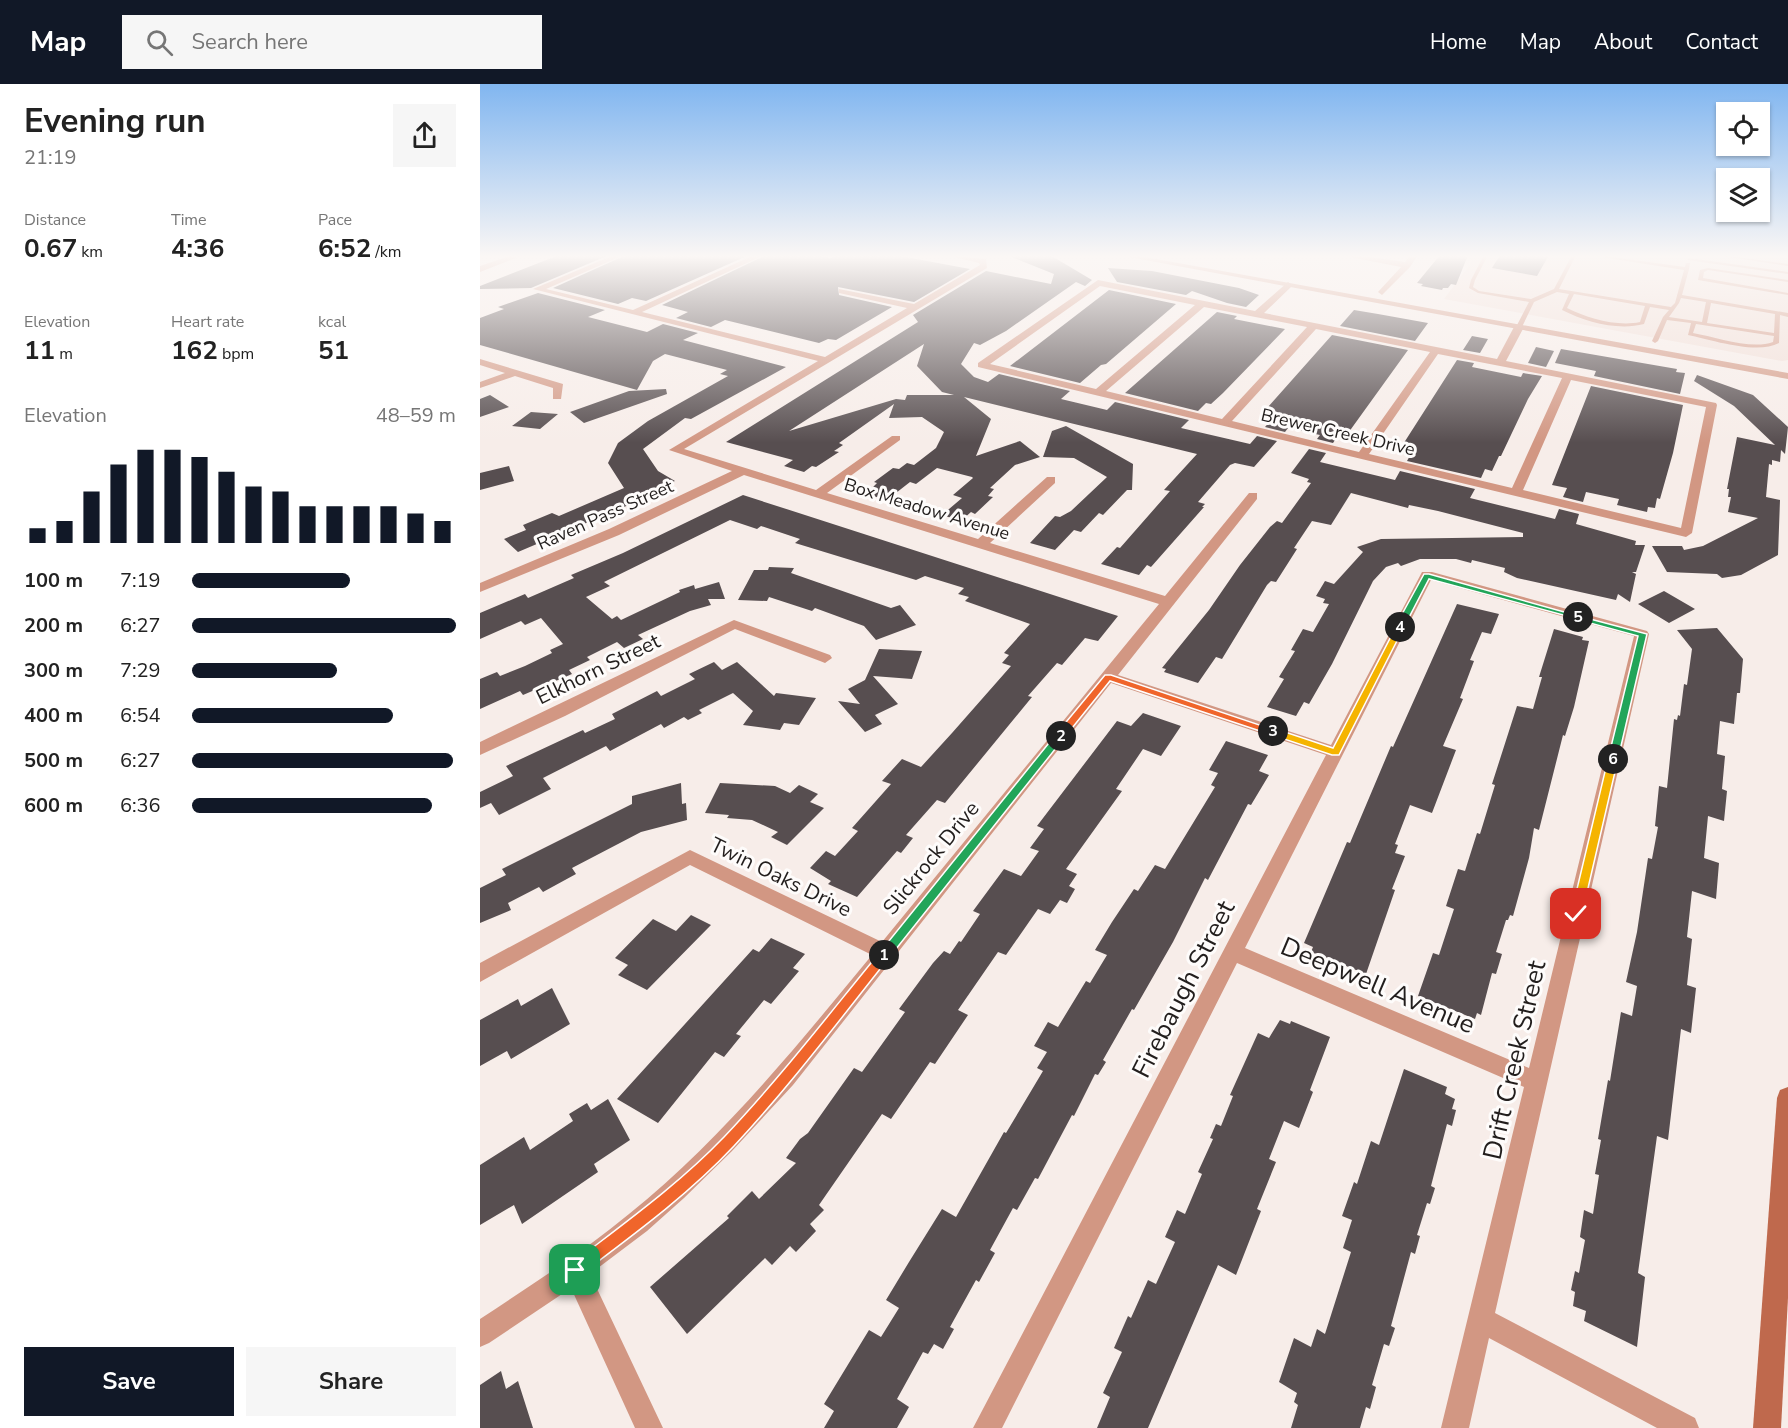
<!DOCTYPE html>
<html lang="en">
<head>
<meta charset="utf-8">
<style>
	:root { --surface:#fff; --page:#f6f6f6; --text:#222; --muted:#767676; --accent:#111827 }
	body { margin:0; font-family:"Nunito Sans",sans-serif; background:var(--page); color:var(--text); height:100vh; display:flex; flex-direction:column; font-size:22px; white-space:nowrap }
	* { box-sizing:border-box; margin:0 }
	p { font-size:20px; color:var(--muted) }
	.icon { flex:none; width:33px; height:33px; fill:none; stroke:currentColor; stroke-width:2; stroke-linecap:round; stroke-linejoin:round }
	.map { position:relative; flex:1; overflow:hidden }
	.side { display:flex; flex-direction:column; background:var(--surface); width:480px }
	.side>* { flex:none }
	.tools { position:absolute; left:1236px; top:18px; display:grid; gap:12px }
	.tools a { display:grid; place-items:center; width:54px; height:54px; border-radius:0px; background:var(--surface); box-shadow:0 2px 4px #0004; font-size:30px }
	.pin { position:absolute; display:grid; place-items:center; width:51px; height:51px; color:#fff; margin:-26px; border-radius:12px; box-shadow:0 3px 9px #0006 }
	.km { position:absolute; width:30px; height:30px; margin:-15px; border-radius:50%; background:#222; color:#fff; font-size:16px; line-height:30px; text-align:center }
	.round { display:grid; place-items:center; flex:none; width:63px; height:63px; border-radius:0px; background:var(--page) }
	.summary { display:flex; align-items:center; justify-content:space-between; height:102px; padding:0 24px }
	h1 { font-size:33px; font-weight:700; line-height:45px }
	.metrics { display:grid; grid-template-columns:repeat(3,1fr); gap:9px; height:102px; padding:6px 24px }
	.metrics div { display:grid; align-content:center }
	.metrics b { font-size:26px; font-weight:700 }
	.metrics small { font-size:16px; font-weight:400 }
	.metrics p { font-size:16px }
	.chart { height:168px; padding:12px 24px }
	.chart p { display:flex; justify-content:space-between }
	.chart svg { width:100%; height:108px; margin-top:6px; stroke:var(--accent); stroke-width:6 }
	.button { display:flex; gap:12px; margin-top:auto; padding:12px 24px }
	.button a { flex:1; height:69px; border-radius:0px; background:var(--accent); color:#fff; font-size:24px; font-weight:700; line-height:69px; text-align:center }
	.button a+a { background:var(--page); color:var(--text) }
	ul { padding:0 24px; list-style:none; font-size:20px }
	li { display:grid; grid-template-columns:96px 72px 1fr; align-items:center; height:45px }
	li i { height:15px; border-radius:8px; background:var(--accent) }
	header { display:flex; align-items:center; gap:36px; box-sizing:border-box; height:84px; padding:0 30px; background:var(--accent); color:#fff }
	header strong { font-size:28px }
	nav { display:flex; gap:33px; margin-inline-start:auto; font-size:21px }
	.search { width:420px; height:54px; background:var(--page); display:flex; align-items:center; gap:15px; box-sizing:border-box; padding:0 21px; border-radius:0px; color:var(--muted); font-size:22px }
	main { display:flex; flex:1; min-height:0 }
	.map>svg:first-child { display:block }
	.built { fill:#f1ded7 }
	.building { fill:#574e50; fill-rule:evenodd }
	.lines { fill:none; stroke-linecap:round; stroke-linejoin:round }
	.service { fill:#d29783; fill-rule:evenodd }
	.minor { fill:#d29783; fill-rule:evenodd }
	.tertiary { fill:#d29783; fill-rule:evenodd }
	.secondary { fill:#bf694d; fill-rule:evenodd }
	.split-1 { fill:#f0652b; stroke:#fff; stroke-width:1.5 }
	.split-2 { fill:#22a559; stroke:#fff; stroke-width:1.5 }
	.split-3 { fill:#f0652b; stroke:#fff; stroke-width:1.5 }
	.split-4 { fill:#f5b400; stroke:#fff; stroke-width:1.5 }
	.split-5 { fill:#22a559; stroke:#fff; stroke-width:1.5 }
	.split-6 { fill:#22a559; stroke:#fff; stroke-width:1.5 }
	.split-7 { fill:#f5b400; stroke:#fff; stroke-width:1.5 }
	.labels { text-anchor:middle; stroke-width:6; stroke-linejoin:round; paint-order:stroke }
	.far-street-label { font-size:18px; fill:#221e1d; stroke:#fefcfb }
	.street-label { font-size:21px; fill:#221e1d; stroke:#fefcfb }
	.near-street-label { font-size:26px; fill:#221e1d; stroke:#fefcfb }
</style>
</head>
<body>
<header>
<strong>Map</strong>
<div class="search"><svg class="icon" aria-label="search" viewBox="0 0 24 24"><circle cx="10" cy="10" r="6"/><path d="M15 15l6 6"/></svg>Search here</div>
<nav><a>Home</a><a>Map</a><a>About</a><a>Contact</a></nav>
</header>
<main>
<section class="side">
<div class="summary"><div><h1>Evening run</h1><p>21:19</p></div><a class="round"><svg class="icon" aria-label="share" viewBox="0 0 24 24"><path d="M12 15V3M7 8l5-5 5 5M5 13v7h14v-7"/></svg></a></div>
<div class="metrics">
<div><p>Distance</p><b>0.67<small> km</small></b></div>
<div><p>Time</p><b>4:36</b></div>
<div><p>Pace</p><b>6:52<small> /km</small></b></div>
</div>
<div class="metrics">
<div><p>Elevation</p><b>11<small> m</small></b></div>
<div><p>Heart rate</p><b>162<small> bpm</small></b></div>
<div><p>kcal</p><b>51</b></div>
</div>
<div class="chart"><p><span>Elevation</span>48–59 m</p>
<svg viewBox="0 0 160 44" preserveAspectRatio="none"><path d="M5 44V38M15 44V35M25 44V23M35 44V12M45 44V6M55 44V6M65 44V9M75 44V15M85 44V21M95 44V23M105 44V29M115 44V29M125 44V29M135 44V29M145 44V32M155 44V35"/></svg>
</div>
<ul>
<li><b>100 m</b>7:19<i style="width:60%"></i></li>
<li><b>200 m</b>6:27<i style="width:100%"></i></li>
<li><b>300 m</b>7:29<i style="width:55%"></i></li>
<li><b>400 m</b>6:54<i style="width:76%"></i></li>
<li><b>500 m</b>6:27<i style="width:99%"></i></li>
<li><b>600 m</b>6:36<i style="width:91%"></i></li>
</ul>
<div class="button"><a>Save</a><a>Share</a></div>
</section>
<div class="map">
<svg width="1308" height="1344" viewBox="0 0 1308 1344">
	<rect width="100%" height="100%" fill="#f7ede9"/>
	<!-- built -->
	<path class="built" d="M992 171H1308V276L1302 277 964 215 991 179Z"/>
	<!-- building -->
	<path class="building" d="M79 171H129L51 204 0 205V202Z
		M146 171H269L166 217 152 214 138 220 73 204Z
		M286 171H332L351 174 358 171H415L490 185 434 218 358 203 359 211 412 223 356 256 348 255 339 259 245 236 231 243 196 234 208 228 182 221Z
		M527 171H570L612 196 605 202 596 198 526 247 500 261 494 259 481 280 494 293 508 298 519 290 590 307 581 315 627 326 635 318 709 336 701 344 770 360 777 352 797 357 774 383 755 379 750 381 718 418 725 420 722 423H724L671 483 667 481 659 491 621 480 637 463 640 464 690 407 684 406 717 370 484 313 511 335 496 372 540 357 560 373 535 381 510 404 514 405 508 412 513 413 495 430 491 428 481 437 462 431 482 414 473 411 493 394 492 393 457 384 436 400 430 398 407 416 386 410 397 399 394 398 413 384 419 385 427 379 434 381 456 364 464 348 442 333 409 334 414 320 359 359 363 361 354 367 359 368 336 383 332 382 324 388 304 382 313 376 246 358 438 238 433 231 506 187 571 200 574 190ZM444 260 437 282 462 308 474 311H427L425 316 416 315 309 347Z
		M960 171H988L976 201 971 200 968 204H963L962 206 941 202 943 200 937 199Z
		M1020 171H1069L1057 192 1012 184Z
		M628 184 672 187 759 204 779 211 766 223 747 219 712 207 706 211 637 198Z
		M629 206 696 220 626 280 621 281 600 299 530 282Z
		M58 209 125 226 108 233 167 248 183 240 218 249 203 256 306 283 211 335 205 334 163 365 178 387 195 397 187 400 191 403 38 468 24 455 46 446 43 441 72 429 79 432 144 404 128 379 138 359 168 337 248 292 240 290 247 286 185 270 173 277 157 306 0 261V234L24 225 18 223Z
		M874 226 898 230 948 239 935 257 860 242Z
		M737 228 757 232 754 235 805 245 743 309 731 320 726 319 718 327 645 309Z
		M852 251 928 266 866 352 859 350 853 359 837 355 840 351 808 344 805 348 785 343 792 335 780 332Z
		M992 252 1008 255 1000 269 983 266Z
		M1056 263 1074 267 1066 283 1048 279Z
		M1081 265 1197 285 1196 288 1205 289 1200 310 1114 292 1116 287 1075 279Z
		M977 276 994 279 992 283 1041 293 1043 289 1062 292 1048 315 1021 372H1019L1012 387 1005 385 1001 394 927 377 932 368 920 365Z
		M1217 291 1273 311 1308 343 1305 370 1301 366 1300 378 1292 376V381L1289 380 1286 413 1300 416 1298 471 1261 491 1242 494 1237 490 1187 488 1172 462H1202L1204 466 1223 462 1278 434 1248 428 1251 413H1248L1249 405H1247L1257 353 1295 361 1254 322 1214 297Z
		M1111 302 1203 321 1193 369 1180 415 1177 414 1175 424 1168 423 1167 428 1137 421 1139 415 1106 408 1103 418 1083 413 1087 404 1072 401Z
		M186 305 187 310 104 339 90 328 149 307Z
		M10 311 29 323 0 333V315Z
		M51 328 78 330 60 345 32 342Z
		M586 342 653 380 652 406H647L623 431 619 429 601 448 594 446 575 466 550 459 575 432 580 433 591 427 627 393 594 374 563 373 572 347Z
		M829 365 846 369 840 378 915 396 920 387 995 405 990 414 1075 435 1079 425 1099 430 1096 440 1156 457 1155 461H1165L1156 488H1152L1156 490 1150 518 1138 510 1136 516 1037 494 1024 488 1025 484 992 476 991 479 976 475H940L921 482 918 479 906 483 893 497 852 580 829 620 824 618 816 632 787 623 804 595 799 593 815 567 811 566 823 545 833 548 849 520 843 519 845 515 836 512 845 497 854 500 883 468 877 463 901 455 1043 453V449L958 427 929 421 928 424 871 409 851 441 832 437 814 464 817 465 796 498 791 497 787 501 742 575 736 573 718 599 684 588 686 585 682 584 729 526 760 481 790 443 797 437 802 439 831 399 827 398 829 395 811 389Z
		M29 382 34 397 0 406V389Z
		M263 411 638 532 618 557 605 554 582 581 577 579 548 612 552 613 465 719 457 716 426 751 433 754 421 769 417 767 377 813 348 800 351 797 330 784 346 767 355 772 378 747 372 744 411 700 402 697 422 675 441 683 472 649 531 582 522 579 529 571 524 569 550 540 485 517 489 513 478 510 484 504 445 492 436 496 315 459 320 455 281 442 277 445 250 436 124 498 130 502 106 513 132 535 137 532 141 536 200 508 199 506 214 501 215 505 239 498 245 515H228L231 521 210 527 158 551 163 555 144 564 137 558 107 573 110 576 89 586 92 590 43 611 40 607 0 625V595L17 588 20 592 45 582 72 569 70 566 83 560 61 534 45 541 41 537 0 555V529L45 510 48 514 94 494 91 491 143 469Z
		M289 483 314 484 311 489 411 524 420 521 436 541 396 556 384 542 335 524 332 527 289 513 287 517 258 516 274 486H288Z
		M1184 507 1215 525 1189 539 1158 520Z
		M977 520 1019 530 1011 550 1002 548 990 576 994 577 980 614 983 615 963 662 976 666 952 729 930 721 915 760 918 761 915 769 925 772 912 805 915 806 886 890 831 868 833 863 824 859 867 758 870 759 911 662 913 663Z
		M1237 544 1263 575 1260 609H1257L1254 640 1240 637 1237 670 1245 672 1242 705 1247 707 1244 737 1228 732 1224 774 1239 779 1236 815 1212 807 1207 853 1212 855 1207 901 1216 904 1211 949 1201 945 1188 1056 1177 1052 1158 1189 1165 1193 1157 1263 1104 1237 1106 1227 1093 1222 1095 1208 1091 1206 1095 1187 1099 1189 1105 1156 1100 1153 1104 1126 1113 1130 1119 1091 1115 1090 1121 1056 1118 1055 1128 996 1130 997 1141 928 1152 932 1157 902 1146 898 1157 848 1168 774 1172 775 1178 743 1175 742 1179 702 1187 704 1194 635 1197 636 1198 631 1200 632 1204 600 1207 601 1212 565 1197 546Z
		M1074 545 1103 553 1102 556 1109 557 1094 623 1085 652 1083 651 1059 746 1054 744 1049 774 1033 832 1030 831 1028 836H1026L1016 868 1022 870 1016 890 1012 889 1001 931 997 929 995 935 938 912 953 869 959 871 974 825 966 822 978 785 985 787 997 749 1000 750 1015 701 1012 700 1037 622 1053 625 1062 593H1059Z
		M399 565 442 567 432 595 393 592 418 620 395 631 402 640 385 648 358 617 380 620 368 605 385 596Z
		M234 578 242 586 257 578 294 612 296 609 336 614 319 641 304 639 300 646 263 641 273 627 253 609 219 626 222 629 208 636 204 633 184 644 181 640 130 667 126 662 63 694 71 705 19 731 11 719 0 724V708L33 692 26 682 103 646 105 649 135 635 132 630 177 607 181 612 215 595 209 590Z
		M663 629 701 642 681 672 663 665 636 705 642 707 586 785 597 790 589 802 595 805 587 819 580 816 570 830 558 825 526 871 518 868 478 926 488 931 455 980 450 978 411 1035 402 1030 339 1121 344 1126 330 1140 336 1147 316 1168 310 1162 292 1181 285 1174 207 1250 170 1203 249 1134 247 1132 272 1107 279 1115 316 1079 306 1074 320 1055 328 1049 374 984 382 988 425 928 419 925 453 879 464 867 470 870 479 857 481 858 500 830 493 827 524 785 541 792 559 767 550 764 564 745 557 742 637 637 651 642Z
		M746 657 788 671 779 687 789 691 771 721 768 720 728 796 725 794 693 858 654 926 652 925 623 976 626 978 618 991 615 990 594 1032 592 1031 558 1095 555 1094 537 1126 533 1124 510 1166 515 1169 499 1198 496 1196 470 1243 474 1245 463 1265 454 1260 448 1270 443 1268 417 1315 429 1323 417 1344H344L354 1327 344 1320 389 1246 401 1253 419 1224 406 1216 429 1178 462 1125 476 1133 524 1048 526 1049 563 987 557 984 567 968 554 962 568 938 578 943 606 897 610 899 627 871 615 866 632 838 654 805 658 807 675 781 685 785 735 703 731 701 738 689 729 686Z
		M201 699 202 720 206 719 207 736 161 748 92 784 96 790 63 808 59 803 28 819 31 826 0 839V804L26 791 22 785 152 720V712Z
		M240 699 295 702 310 709 319 701 338 710 330 718 344 724 307 761 291 753 298 748 272 736 247 734 249 731 225 729Z
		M211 831 231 841 167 906 138 891 148 881 135 874 173 835 196 847Z
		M291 854 325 870 313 884 319 887 291 920 284 916 256 950 261 952 244 973 235 968 178 1039 137 1015 273 865 279 868Z
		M72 904 90 940 31 975 27 967 0 982V936L38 915 41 922Z
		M800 936 810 940 811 937 850 953 830 1006 833 1008 819 1044 804 1037 789 1075 796 1078 777 1125 781 1127 756 1191 738 1181 668 1344H617L630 1313 623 1309 642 1268 634 1264 648 1232 651 1234 668 1196 676 1200 695 1158 685 1153 697 1126 705 1130 722 1090 718 1088 733 1055 730 1054 736 1040 741 1042 753 1012 750 1011 778 949 789 954Z
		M924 985 967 1003 965 1010 975 1015 972 1025 976 1026 972 1042 967 1040 951 1102 955 1104 950 1120 947 1119 937 1151 940 1152 935 1170 931 1168 911 1242 915 1244 909 1262 904 1260 892 1301 896 1303 890 1325 886 1323 880 1344H811L818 1321 814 1318 817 1309 799 1298 814 1254 831 1263 837 1245 845 1250 871 1168 863 1164 872 1136 862 1132 874 1098 877 1100 891 1057 899 1061Z
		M128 1015 150 1056 114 1080 118 1088 42 1140 34 1121 0 1141V1081L44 1053 50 1066 93 1037 89 1030 107 1019 111 1026Z
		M21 1287 26 1305 38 1297 53 1344H0V1301Z"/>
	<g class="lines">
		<!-- service -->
		<path class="service" d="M1004 171H1008L995 196 993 203 999 207 1051 215 1074 205 1092 171H1096L1079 205 1191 223 1195 219 1204 186 1108 171H1117L1205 183 1206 179H1210L1209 185 1202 211 1308 229V233L1300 231 1299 259C1277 271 1232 256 1208 251L1211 239 1187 236 1178 257 1175 259 1172 257 1183 233 1189 226 1170 223 1164 240C1138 247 1106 238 1082 226L1089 210 1077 208 1054 218 1042 243 1039 245 1036 243 1049 218 998 209 989 204 991 196ZM1094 210 1165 222 1160 238C1137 243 1107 234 1087 224ZM1201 214 1226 218 1222 238 1189 233 1199 219ZM1231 219 1295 230 1294 249 1227 239ZM1216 240 1294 252 1293 258C1271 266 1236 253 1213 249Z
			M1235 171H1244L1308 180V182Z
			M1209 174 1308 188V190L1207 176Z
			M1228 184 1308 196V198L1228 186 1224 188 1223 194 1308 209V211L1218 196 1220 186Z"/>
		<!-- minor -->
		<path class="minor" d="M134 171H144L66 205 153 226 274 171H284L162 228 345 273 427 224 359 209V205L434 220 500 181 499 179 466 171 506 175 507 184 204 365 336 406 412 352H420V356L347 409 498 455 567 393H575V399L510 459 685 512 769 409H777V415L638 591 851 661 942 488H952L1167 547 1169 550 1015 1229 1215 1334 1219 1344H1177L1009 1254 989 1344H961L1044 1003 757 879 522 1344H493L846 671 631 599 313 1001 252 1067 204 1114 167 1147 110 1190 183 1344H155L91 1204 9 1259 0 1263V1235C51 1201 102 1169 149 1130 242 1055 316 963 392 871L210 781 0 898V879L210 766 402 858 679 520 264 391 139 451 0 508V499L129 445 252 387 189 366 338 277 53 205ZM951 496 1154 552 1049 984 765 864Z
			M859 171H877L925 178 930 171H938L930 183 902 211 898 208 921 183Z
			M618 196 775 227 808 198 812 201 811 203 784 229 1017 275 1034 243 1039 240 1044 243 1026 277 1236 319 1237 321 1212 449 1206 453 498 283V279ZM620 202 715 221 616 305 510 280ZM724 223 827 243 742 335 626 307ZM836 245 950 268 879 368 752 337ZM958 270 1082 294 1032 404 889 370ZM1091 296 1226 323 1201 444 1043 406Z
			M0 275 83 300 81 315H73V304L35 292 0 304V298L25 289 0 281Z
			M254 536 350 571 352 574 345 579 340 577 255 545 85 632 0 671V658Z"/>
		<!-- tertiary -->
		<path class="tertiary" d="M32 171H43L0 188V182Z
			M638 171H654L1308 289V295Z"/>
		<!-- secondary -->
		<path class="secondary" d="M1308 1003V1214L1301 1344H1273L1297 1014 1300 1006Z"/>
	</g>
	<!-- sky -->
	<linearGradient id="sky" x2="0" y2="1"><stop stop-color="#81b6f0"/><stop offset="0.48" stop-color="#fbf7f5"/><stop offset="1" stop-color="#fbf7f5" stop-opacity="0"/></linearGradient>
	<rect width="1308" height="359" fill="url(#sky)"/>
	<!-- split-1 -->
	<path class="split-1" d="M404 866 408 868V875C358 938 309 1003 254 1062 208 1111 153 1151 100 1191L95 1193 90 1191 88 1186 90 1181C143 1140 198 1101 244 1053 300 994 349 930 400 868Z"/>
	<!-- split-2 -->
	<path class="split-2" d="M581 648 584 649V654L408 875H400V868L577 649Z"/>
	<!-- split-3 -->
	<path class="split-3" d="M625 591H631L797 647 793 650H789L630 597 584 654H577V649Z"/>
	<!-- split-4 -->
	<path class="split-4" d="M917 541 924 543 859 671H852L789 650 788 647 793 644 853 664Z"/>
	<!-- split-5 -->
	<path class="split-5" d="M944 490H949L1102 533 1098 535 949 495 924 543 917 545 915 543Z"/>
	<!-- split-6 -->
	<path class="split-6" d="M1095 531 1167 550 1138 675 1133 679 1128 675 1158 552 1095 535Z"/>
	<!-- split-7 -->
	<path class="split-7" d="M1133 672 1138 675 1102 830 1096 835 1091 830 1128 675Z"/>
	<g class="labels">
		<!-- far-street labels -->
		<g class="far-street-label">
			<text transform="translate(858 348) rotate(13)" y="6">Brewer Creek Drive</text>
			<text transform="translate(447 425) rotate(17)" y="6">Box Meadow Avenue</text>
			<text transform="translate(125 431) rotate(-24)" y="6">Raven Pass Street</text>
		</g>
		<!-- street labels -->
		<g class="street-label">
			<text transform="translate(118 585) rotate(-26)" y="7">Elkhorn Street</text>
			<text transform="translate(451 774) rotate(-51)" y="7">Slickrock Drive</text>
			<text transform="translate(301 793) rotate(26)" y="7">Twin Oaks Drive</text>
		</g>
		<!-- near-street labels -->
		<g class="near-street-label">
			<text transform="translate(898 901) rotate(23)" y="9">Deepwell Avenue</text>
			<text transform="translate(703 905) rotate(-63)" y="9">Firebaugh Street</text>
			<text transform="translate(1034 976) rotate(-77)" y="9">Drift Creek Street</text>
		</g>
	</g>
</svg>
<div class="tools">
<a><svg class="icon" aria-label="locate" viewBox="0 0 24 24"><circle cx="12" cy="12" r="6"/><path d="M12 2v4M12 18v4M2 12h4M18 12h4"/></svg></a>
<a><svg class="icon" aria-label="layers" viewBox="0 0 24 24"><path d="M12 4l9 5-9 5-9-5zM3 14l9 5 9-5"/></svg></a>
</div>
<div class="pin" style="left:95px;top:1186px;background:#1e9e55"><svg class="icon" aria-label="arrive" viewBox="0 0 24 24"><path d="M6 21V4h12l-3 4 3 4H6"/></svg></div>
<div class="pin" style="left:1096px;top:830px;background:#d93025"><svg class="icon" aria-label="check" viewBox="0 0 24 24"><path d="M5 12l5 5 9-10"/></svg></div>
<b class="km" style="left:404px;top:871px">1</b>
<b class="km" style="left:581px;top:652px">2</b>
<b class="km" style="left:793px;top:647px">3</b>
<b class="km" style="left:920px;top:543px">4</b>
<b class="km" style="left:1098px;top:533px">5</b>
<b class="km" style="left:1133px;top:675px">6</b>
</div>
</main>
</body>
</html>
